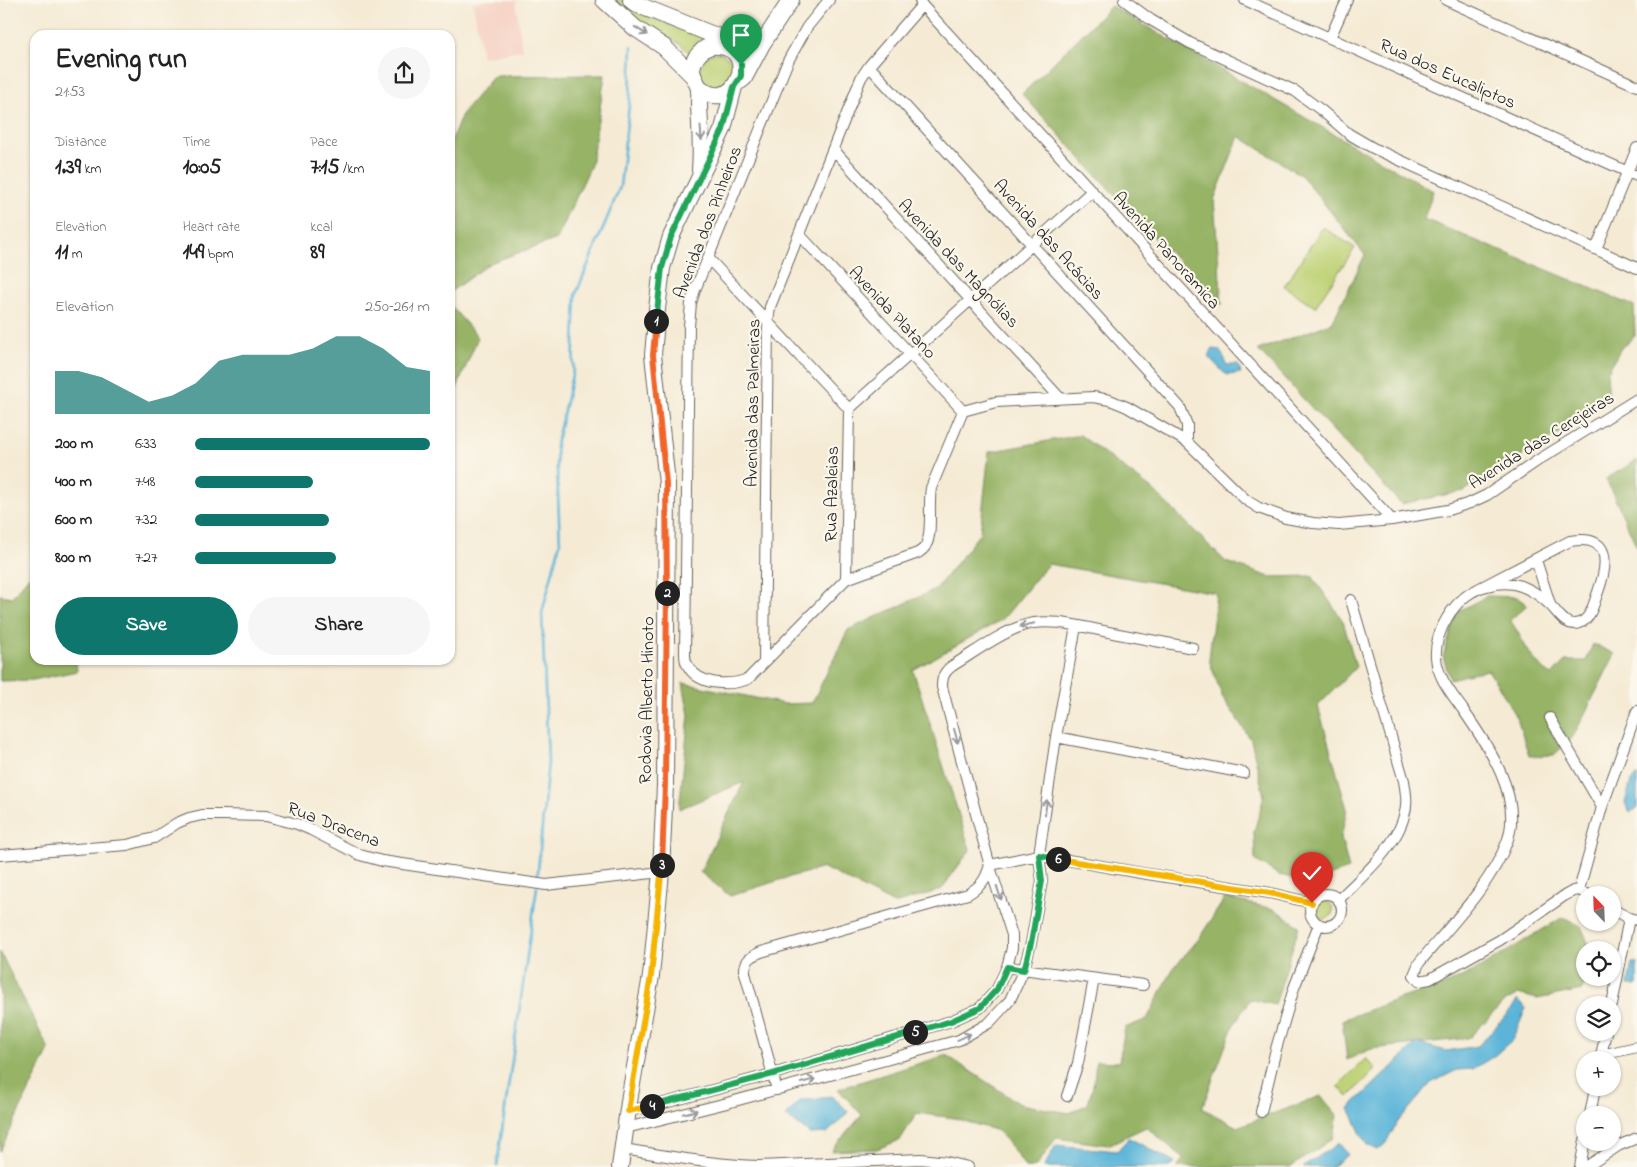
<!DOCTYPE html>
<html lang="en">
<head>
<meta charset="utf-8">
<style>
	:root { --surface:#fff; --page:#f6f6f6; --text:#222; --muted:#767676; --accent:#0f766e }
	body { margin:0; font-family:"Indie Flower",sans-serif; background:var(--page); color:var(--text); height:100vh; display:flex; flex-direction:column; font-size:19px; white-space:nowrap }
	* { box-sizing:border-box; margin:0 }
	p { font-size:16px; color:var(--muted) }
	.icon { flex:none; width:28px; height:28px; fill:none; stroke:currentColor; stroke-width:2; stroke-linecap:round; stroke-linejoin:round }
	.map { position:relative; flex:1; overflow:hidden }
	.details { position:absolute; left:30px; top:30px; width:425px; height:635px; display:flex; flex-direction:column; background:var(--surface); border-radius:15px; box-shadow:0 1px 4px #0004 }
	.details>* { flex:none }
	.needle { width:32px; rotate:337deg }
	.controls { position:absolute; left:1576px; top:886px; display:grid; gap:10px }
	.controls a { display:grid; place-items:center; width:45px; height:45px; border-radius:50%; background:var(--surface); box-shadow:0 1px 4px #0004; font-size:25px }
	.pin { position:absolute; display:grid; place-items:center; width:42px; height:42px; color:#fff; margin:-51px -21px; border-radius:50% 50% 50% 0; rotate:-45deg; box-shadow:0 0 5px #0007 }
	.pin .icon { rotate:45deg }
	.km { position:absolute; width:25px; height:25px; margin:-12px; border-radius:50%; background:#222; color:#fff; font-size:14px; line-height:25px; text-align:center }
	.round { display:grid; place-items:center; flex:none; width:52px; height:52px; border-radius:26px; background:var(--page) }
	.headline { display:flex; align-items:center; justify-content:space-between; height:85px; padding:0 25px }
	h1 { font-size:28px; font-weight:700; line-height:38px }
	.figures { display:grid; grid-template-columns:repeat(3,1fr); gap:8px; height:85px; padding:5px 25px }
	.figures div { display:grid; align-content:center }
	.figures b { font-size:21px; font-weight:700 }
	.figures small { font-size:14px; font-weight:400 }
	.figures p { font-size:14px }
	.chart { height:140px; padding:10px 25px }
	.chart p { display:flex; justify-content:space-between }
	.chart svg { width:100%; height:90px; margin-top:5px; fill:var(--accent); opacity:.7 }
	.primary-button { display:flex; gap:10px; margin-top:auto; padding:10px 25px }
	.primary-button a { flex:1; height:58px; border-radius:30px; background:var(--accent); color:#fff; font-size:20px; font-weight:700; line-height:58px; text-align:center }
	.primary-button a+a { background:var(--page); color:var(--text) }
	ul { padding:0 25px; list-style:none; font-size:16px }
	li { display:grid; grid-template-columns:80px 60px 1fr; align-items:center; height:38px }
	li i { height:12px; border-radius:6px; background:var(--accent) }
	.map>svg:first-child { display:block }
	.built { fill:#f6d2c4 }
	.green { fill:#bdd174; stroke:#6c7648 }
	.forest { fill:#96b366; stroke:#596841 }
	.water { fill:#5cb5d9; stroke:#3c687a }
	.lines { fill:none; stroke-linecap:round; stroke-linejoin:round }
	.stream { stroke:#5cb5d9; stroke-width:2.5 }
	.street-casing { stroke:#68645d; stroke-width:12 }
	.primary-casing { stroke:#68645d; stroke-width:18 }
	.street { stroke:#fff; stroke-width:10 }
	.primary { stroke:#fff; stroke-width:16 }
	.oneway { stroke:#999 }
	.split-1-casing { stroke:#fff; stroke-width:10 }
	.split-2-casing { stroke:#fff; stroke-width:10 }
	.split-3-casing { stroke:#fff; stroke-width:10 }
	.split-4-casing { stroke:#fff; stroke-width:10 }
	.split-5-casing { stroke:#fff; stroke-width:10 }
	.split-6-casing { stroke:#fff; stroke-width:10 }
	.split-7-casing { stroke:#fff; stroke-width:10 }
	.split-1 { stroke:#22a559; stroke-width:6 }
	.split-2 { stroke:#f0652b; stroke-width:6 }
	.split-3 { stroke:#f0652b; stroke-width:6 }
	.split-4 { stroke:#f5b400; stroke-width:6 }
	.split-5 { stroke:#22a559; stroke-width:6 }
	.split-6 { stroke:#22a559; stroke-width:6 }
	.split-7 { stroke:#f5b400; stroke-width:6 }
	.labels { text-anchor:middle; stroke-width:4.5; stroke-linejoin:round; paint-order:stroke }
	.street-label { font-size:18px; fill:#1c1c1c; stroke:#fbf7ec }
</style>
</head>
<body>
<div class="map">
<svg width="1637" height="1167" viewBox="0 0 1637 1167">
	<rect width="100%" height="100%" fill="#fbf7ec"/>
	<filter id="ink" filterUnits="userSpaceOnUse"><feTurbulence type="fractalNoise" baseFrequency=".02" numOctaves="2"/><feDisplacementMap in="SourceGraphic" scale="10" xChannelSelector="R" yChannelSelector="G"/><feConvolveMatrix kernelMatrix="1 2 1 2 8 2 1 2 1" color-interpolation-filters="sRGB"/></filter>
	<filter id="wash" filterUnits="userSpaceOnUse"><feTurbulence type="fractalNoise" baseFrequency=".0096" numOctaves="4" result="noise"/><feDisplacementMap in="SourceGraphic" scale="20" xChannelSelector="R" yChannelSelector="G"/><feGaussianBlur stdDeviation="1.12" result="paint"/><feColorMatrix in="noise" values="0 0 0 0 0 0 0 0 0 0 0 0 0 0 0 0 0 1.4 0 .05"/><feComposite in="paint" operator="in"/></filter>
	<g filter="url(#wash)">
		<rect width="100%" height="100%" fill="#f5ebd5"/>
		<!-- built -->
		<path class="built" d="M488 0H516L522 50 482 57 473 3Z"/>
		<!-- green -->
		<path class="green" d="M614 0H623L638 13 713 39 693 57 680 44 634 19Z
			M714 53H721L731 60 735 77 717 90 699 77C700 65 702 57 714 53Z
			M1323 227 1355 248 1315 307 1284 286Z
			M1315 910a9 9 0 1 1 18 0a9 9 0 1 1-18 0Z
			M1366 1058 1376 1069 1348 1097 1338 1086Z"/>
		<!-- forest -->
		<path class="forest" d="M1111 6 1433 191 1424 219 1634 306 1635 336 1621 348 1607 373 1609 400 1581 420 1464 491 1401 504 1258 350 1332 323 1365 255 1302 176 1239 136 1214 200 1222 305 1144 227 1022 94Z
			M605 75 591 165 557 239 490 263 450 292V144L463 112 494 76Z
			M450 305 478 337 450 405Z
			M1080 435 1153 490 1226 562 1270 577 1312 576 1343 621 1356 667 1318 706 1347 809 1341 838 1349 869 1310 882 1279 875 1255 860 1254 832 1264 796 1251 740 1222 696 1209 660 1216 593 1048 564 1003 619 913 670 970 850 941 890 894 904 824 868 789 877 730 896 700 872 744 782 679 809 689 715 683 683 785 704 812 703 848 630 936 589 980 533 989 452Z
			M1637 460V547L1606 479Z
			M35 569V660H76L77 671 33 680 0 681V595L12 597Z
			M1487 596 1517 597 1527 605 1510 620C1525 641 1528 660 1552 675L1565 661H1586L1593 644 1615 654 1573 737 1554 755 1529 756 1518 721 1501 690 1488 670 1450 679 1443 657 1457 612Z
			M1225 898 1274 909 1299 926 1275 1005 1250 999 1233 1026 1202 1108 1237 1127 1321 1096 1338 1116 1333 1138 1291 1167H1177L1184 1158 1146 1127 1108 1145 1056 1138 1036 1167H1025L1018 1156 998 1131 954 1118 917 1113 900 1140 877 1149 831 1151 862 1115 838 1089 946 1055 1020 1104 1069 1113 1088 1104 1094 1082 1096 1061 1119 1062 1125 1028 1147 1019 1173 969 1198 940Z
			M1563 917 1581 926 1591 950H1585V978L1582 990 1537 999 1518 994 1504 1002 1469 1038 1371 1049 1347 1060 1342 1020 1401 998 1447 984 1480 968Z
			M0 952 49 1050 0 1151Z"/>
		<!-- water -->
		<path class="water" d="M1212 349 1219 350 1224 357 1227 365H1238L1241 373 1228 375 1223 372 1209 357Z
			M1637 775V809L1630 812 1625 803 1631 781Z
			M1632 963H1637V985H1628Z
			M1517 1000 1526 1008 1513 1039 1494 1056 1473 1069 1457 1070 1431 1083 1397 1123 1386 1143 1378 1150 1367 1145 1361 1134 1349 1108 1417 1043 1446 1051 1478 1046 1511 1010Z
			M830 1096 834 1098 849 1112 827 1133 810 1134 786 1116 801 1100H813Z
			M1129 1138 1175 1162 1169 1167H1044L1056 1145 1117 1151Z
			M1339 1143 1348 1155 1331 1167H1303Z"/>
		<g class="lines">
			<!-- stream -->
			<path class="stream" d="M537 882 548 762 542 613 560 543 556 445 573 371 576 294 620 187 630 96 632 46
				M497 1165 537 887"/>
		</g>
	</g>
	<g filter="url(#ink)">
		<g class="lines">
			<!-- street casing -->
			<g class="street-casing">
				<path id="street" d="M829 0 807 27 788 61 695 290 691 303 689 326 685 654C685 658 686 663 688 666 699 686 730 686 748 679L846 579 918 553C921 551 925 548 926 545 933 533 928 504 931 488L963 411 996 402 1093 397 1110 400 1127 407 1187 442 1246 500 1259 508 1286 518 1313 523 1339 525 1392 520 1448 510 1470 503 1487 495 1540 459 1637 399
					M920 0 922 5 1392 520
					M1124 0 1151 20 1190 43 1295 91 1321 110 1349 134 1373 148 1637 268
					M1245 0 1637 176
					M1446 0 1637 86
					M1330 38 1347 0
					M869 66 1180 407 1187 425V442
					M833 149 1060 398
					M799 234 963 411
					M1596 249 1637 148
					M708 258 849 409
					M849 409 1092 191
					M1536 560 1550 604
					M846 579 849 409
					M1478 589 1570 541C1612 534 1608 564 1598 592 1594 602 1591 620 1579 623 1565 628 1558 612 1549 604 1542 597 1530 589 1521 586 1510 582 1498 583 1487 586 1470 590 1456 603 1447 618 1440 629 1435 644 1436 657 1437 676 1451 693 1461 707 1486 743 1524 796 1507 842 1491 885 1448 928 1419 963L1414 975 1419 981 1430 979 1500 940 1564 896 1573 891 1579 890
					M764 663 768 322 770 307 861 78 869 66 922 5
					M1550 718 1602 807
					M1056 737 1244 773
					M0 855 127 845 154 838 177 823 189 818 202 815H223L266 816 297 824 311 830 360 855 382 861 546 885 661 872
					M1310 910a16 16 0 1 1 32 0a16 16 0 1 1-32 0Z
					M1588 895 1579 890 1602 807 1637 711
					M1339 899C1361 878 1396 847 1404 816 1408 805 1406 793 1404 781L1351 600
					M1612 909 1629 918 1637 920
					M1007 967 1143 985
					M1612 1005 1629 918
					M1601 1055 1637 1047
					M1600 1060 1606 1032
					M777 1090 745 973C744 961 750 957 761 952L968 894C982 885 985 881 990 865L1039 855 1141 873 1270 893 1312 903
					M1067 1096 1078 1063 1094 979
					M628 1111 657 1105 773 1074 951 1021 980 1008 997 989 1007 967 1012 948V935L991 870 942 687C942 677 944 672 952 666 972 654 1000 633 1022 626 1047 616 1087 628 1113 633 1140 638 1166 643 1193 648
					M1261 1112 1276 1049 1294 988 1319 924
					M1590 1115 1595 1088
					M626 1128 727 1103 959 1040 989 1023 1001 1010 1010 1000 1024 969 1031 943 1042 881 1039 855 1056 737 1076 626
					M623 1149C668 1156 713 1165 759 1166L921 1159 947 1162 968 1167
					M1580 1167 1585 1140
					M1586 1167 1618 1146 1637 1138"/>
			</g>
			<!-- primary casing -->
			<g class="primary-casing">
				<path id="primary" d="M604 0 635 28 664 47 693 76
					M631 0 636 4 716 36 729 49
					M740 81 744 78 762 44 791 0
					M698 86C733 120 762 50 719 46 711 45 704 48 699 54 694 59 692 65 692 71 693 77 696 80 698 86 700 91 699 99 699 105 700 127 702 148 700 170
					M620 1167 630 1095 651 976 661 872 665 785 667 483 653 355 657 309 662 268 671 237 723 129 734 87"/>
			</g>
			<!-- street -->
			<use href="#street" class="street"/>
			<!-- primary -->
			<use href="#primary" class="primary"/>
		</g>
		<!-- one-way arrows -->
		<defs><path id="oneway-shaft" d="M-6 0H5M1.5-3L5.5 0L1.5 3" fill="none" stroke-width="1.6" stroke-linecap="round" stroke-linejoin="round" transform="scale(1.25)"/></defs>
		<g class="oneway">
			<use href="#oneway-shaft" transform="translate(641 31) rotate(33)"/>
			<use href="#oneway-shaft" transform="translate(701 133) rotate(86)"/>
			<use href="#oneway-shaft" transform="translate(1027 625) rotate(167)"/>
			<use href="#oneway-shaft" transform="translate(956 736) rotate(75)"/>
			<use href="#oneway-shaft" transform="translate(1046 807) rotate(-82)"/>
			<use href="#oneway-shaft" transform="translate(999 893) rotate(72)"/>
			<use href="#oneway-shaft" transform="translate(964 1037) rotate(-25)"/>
			<use href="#oneway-shaft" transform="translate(808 1081) rotate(-15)"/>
			<use href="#oneway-shaft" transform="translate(690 1112) rotate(-13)"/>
		</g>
	</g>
	<g class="lines" filter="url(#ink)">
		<!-- split-1 casing -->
		<g class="split-1-casing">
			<path id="split-1" d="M656 321 662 268 671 237 723 130 734 87 741 76V65"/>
		</g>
		<!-- split-2 casing -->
		<g class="split-2-casing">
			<path id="split-2" d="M656 321 653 355 666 483 667 593"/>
		</g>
		<!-- split-3 casing -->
		<g class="split-3-casing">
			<path id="split-3" d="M662 865 665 784 667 593"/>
		</g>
		<!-- split-4 casing -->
		<g class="split-4-casing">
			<path id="split-4" d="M652 1106 628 1111 651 976 662 865"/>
		</g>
		<!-- split-5 casing -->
		<g class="split-5-casing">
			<path id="split-5" d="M652 1106 773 1074 915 1032"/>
		</g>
		<!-- split-6 casing -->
		<g class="split-6-casing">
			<path id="split-6" d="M915 1032 951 1021 980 1008 997 989 1007 967 1024 970 1031 943 1042 881 1039 855 1058 859"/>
		</g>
		<!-- split-7 casing -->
		<g class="split-7-casing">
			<path id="split-7" d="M1058 859 1270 893 1312 903"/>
		</g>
		<!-- split-1 -->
		<use href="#split-1" class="split-1"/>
		<!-- split-2 -->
		<use href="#split-2" class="split-2"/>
		<!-- split-3 -->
		<use href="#split-3" class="split-3"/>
		<!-- split-4 -->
		<use href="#split-4" class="split-4"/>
		<!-- split-5 -->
		<use href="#split-5" class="split-5"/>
		<!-- split-6 -->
		<use href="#split-6" class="split-6"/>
		<!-- split-7 -->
		<use href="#split-7" class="split-7"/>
	</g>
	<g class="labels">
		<!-- street labels -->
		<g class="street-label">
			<text transform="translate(1448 73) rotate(24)" y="6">Rua dos Eucaliptos</text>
			<text transform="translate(707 222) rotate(-69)" y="6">Avenida dos Pinheiros</text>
			<text transform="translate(1049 239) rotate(48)" y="6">Avenida das Acácias</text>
			<text transform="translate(1167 250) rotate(48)" y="6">Avenida Panoramica</text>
			<text transform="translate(959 263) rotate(47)" y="6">Avenida das Magnólias</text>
			<text transform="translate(893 312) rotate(47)" y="6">Avenida Platano</text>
			<text transform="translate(752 403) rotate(-89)" y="6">Avenida das Palmeiras</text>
			<text transform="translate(1541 440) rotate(-32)" y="6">Avenida das Cerejeiras</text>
			<text transform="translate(831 494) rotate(-89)" y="6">Rua Azaleias</text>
			<text transform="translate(646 700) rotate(-89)" y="6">Rodovia Alberto Hinoto</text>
			<text transform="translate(334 824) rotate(21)" y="6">Rua Dracena</text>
		</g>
	</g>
</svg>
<div class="controls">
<a><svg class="needle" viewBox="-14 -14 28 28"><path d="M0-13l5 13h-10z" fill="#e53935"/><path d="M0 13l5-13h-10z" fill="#767676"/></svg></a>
<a><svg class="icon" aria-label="locate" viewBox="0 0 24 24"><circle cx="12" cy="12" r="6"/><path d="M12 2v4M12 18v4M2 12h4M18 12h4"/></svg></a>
<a><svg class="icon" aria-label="layers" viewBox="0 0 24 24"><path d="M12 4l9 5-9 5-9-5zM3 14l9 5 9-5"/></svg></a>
<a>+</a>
<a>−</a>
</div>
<div class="pin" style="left:741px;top:65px;background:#1e9e55"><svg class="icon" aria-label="arrive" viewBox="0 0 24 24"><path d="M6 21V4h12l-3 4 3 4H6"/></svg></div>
<div class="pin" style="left:1312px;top:903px;background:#d93025"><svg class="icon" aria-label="check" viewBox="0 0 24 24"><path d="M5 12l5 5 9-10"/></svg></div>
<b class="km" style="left:656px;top:321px">1</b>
<b class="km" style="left:667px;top:593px">2</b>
<b class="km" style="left:662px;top:865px">3</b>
<b class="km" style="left:652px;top:1106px">4</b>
<b class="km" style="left:915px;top:1032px">5</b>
<b class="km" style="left:1058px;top:859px">6</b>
<section class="details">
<div class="headline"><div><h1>Evening run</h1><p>21:53</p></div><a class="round"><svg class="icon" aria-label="share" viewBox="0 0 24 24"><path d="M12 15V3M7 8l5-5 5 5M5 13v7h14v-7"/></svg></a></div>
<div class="figures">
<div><p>Distance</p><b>1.39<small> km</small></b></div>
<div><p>Time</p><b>10:05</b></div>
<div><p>Pace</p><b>7:15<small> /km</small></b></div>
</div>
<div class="figures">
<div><p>Elevation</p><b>11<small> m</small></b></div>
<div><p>Heart rate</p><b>149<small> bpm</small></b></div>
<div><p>kcal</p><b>89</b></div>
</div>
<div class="chart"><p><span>Elevation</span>250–261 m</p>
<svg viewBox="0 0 160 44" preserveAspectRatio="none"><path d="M0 44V23L10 23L20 26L30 32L40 38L50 35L60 29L70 18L80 15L90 15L100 15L110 12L120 6L130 6L140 12L150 21L160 23V44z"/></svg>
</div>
<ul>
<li><b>200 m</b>6:33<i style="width:100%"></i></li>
<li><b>400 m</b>7:48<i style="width:50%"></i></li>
<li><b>600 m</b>7:32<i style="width:57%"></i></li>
<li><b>800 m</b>7:27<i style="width:60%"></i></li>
</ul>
<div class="primary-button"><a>Save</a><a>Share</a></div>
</section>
</div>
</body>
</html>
